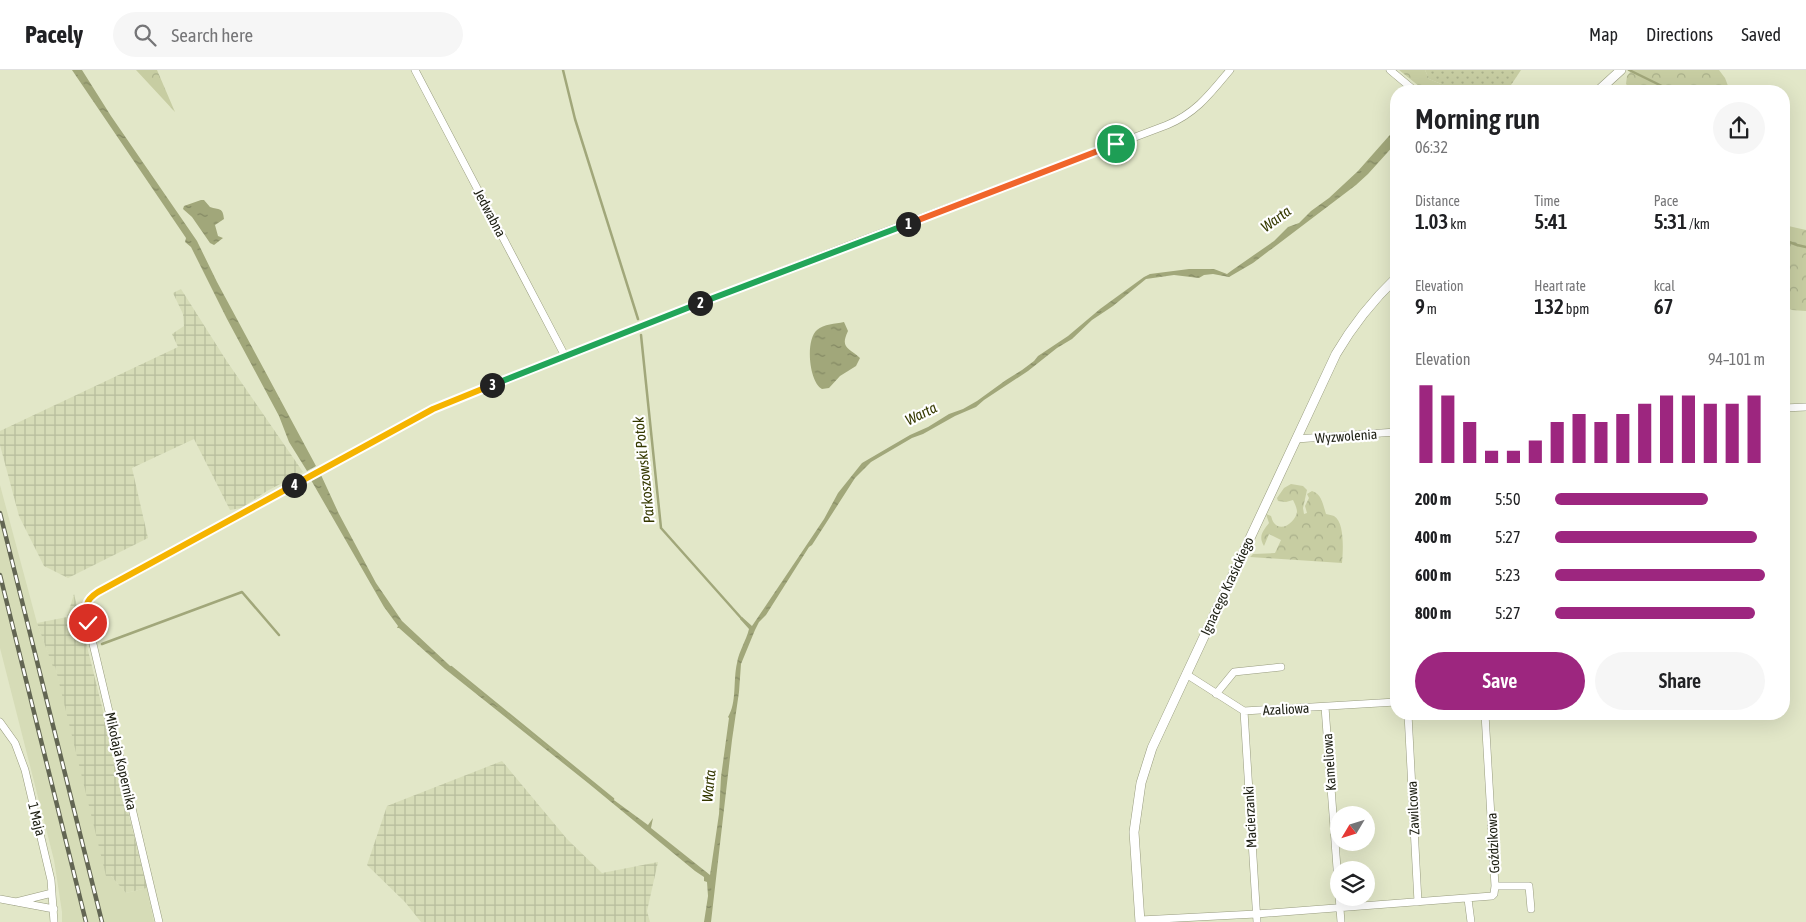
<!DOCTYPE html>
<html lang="en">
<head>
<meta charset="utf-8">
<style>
	:root { --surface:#fff; --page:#f6f6f6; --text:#202124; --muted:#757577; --line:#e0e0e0; --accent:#9d267f }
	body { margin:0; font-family:"Asap Condensed",sans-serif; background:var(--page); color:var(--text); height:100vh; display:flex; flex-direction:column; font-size:19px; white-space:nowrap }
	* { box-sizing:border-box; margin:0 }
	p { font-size:16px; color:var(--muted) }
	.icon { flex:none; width:28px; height:28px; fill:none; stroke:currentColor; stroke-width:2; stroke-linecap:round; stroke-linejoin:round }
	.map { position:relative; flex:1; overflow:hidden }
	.panel { position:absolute; left:1390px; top:15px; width:400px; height:635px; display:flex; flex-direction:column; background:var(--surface); border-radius:20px; box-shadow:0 5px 20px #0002 }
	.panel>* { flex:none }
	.needle { width:32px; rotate:232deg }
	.buttons { position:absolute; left:1330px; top:736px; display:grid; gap:10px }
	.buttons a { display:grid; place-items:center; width:45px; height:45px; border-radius:50%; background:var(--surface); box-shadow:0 5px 20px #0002; font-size:25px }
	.pin { position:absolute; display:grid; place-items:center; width:42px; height:42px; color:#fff; margin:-21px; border:2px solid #fff; border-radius:50%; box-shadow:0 1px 5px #0007 }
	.km { position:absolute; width:25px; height:25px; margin:-12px; border-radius:50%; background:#222; color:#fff; font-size:14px; line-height:25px; text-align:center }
	.round { display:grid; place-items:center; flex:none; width:52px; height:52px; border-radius:26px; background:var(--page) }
	.summary { display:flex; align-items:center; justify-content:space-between; height:85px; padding:0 25px }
	h1 { font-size:28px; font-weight:600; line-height:38px }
	.figures { display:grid; grid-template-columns:repeat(3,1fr); gap:8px; height:85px; padding:5px 25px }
	.figures div { display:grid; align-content:center }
	.figures b { font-size:21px; font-weight:600 }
	.figures small { font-size:14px; font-weight:400 }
	.figures p { font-size:14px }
	.chart { height:140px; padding:10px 25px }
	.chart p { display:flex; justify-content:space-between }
	.chart svg { width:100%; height:90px; margin-top:5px; stroke:var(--accent); stroke-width:6 }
	.action { display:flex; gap:10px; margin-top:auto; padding:10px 25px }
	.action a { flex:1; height:58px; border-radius:30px; background:var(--accent); color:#fff; font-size:20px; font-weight:600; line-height:58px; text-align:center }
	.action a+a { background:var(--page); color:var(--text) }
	ul { padding:0 25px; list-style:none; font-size:16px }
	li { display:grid; grid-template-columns:80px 60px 1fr; align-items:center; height:38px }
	li i { height:12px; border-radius:6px; background:var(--accent) }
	header { display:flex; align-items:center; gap:30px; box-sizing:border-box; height:70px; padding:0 25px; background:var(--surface); border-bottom:1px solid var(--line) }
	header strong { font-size:24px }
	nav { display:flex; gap:28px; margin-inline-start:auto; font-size:18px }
	.search { width:350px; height:45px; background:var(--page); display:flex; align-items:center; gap:12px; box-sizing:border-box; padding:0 18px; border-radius:28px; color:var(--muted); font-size:19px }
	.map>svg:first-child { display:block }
	.built { fill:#d6dcb7 }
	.industrial { fill:url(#industrial-grid) }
	.grass { fill:url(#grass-dots) }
	.forest { fill:url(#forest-crowns) }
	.water { fill:url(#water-ripples) }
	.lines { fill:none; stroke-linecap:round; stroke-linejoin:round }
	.stream { stroke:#a1a77a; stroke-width:2.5 }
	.minor-casing { stroke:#979b7e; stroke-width:8 }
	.tertiary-casing { stroke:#979b7e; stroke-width:10 }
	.minor { stroke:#fff; stroke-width:7 }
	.tertiary { stroke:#fff; stroke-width:9 }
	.rail-casing { stroke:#636653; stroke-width:4.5 }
	.rail { stroke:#fff; stroke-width:2.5; stroke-dasharray:8; stroke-linecap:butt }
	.split-1-casing { stroke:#fff; stroke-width:10 }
	.split-2-casing { stroke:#fff; stroke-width:10 }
	.split-3-casing { stroke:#fff; stroke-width:10 }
	.split-4-casing { stroke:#fff; stroke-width:10 }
	.split-5-casing { stroke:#fff; stroke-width:10 }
	.split-1 { stroke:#f0652b; stroke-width:6 }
	.split-2 { stroke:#22a559; stroke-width:6 }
	.split-3 { stroke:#22a559; stroke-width:6 }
	.split-4 { stroke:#f5b400; stroke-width:6 }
	.split-5 { stroke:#f5b400; stroke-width:6 }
	.labels { text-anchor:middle; stroke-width:4.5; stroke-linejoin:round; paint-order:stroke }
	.street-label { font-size:14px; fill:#1e2014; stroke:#fff }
	.water-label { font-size:15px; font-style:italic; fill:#353900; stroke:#fff }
</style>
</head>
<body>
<header>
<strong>Pacely</strong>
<div class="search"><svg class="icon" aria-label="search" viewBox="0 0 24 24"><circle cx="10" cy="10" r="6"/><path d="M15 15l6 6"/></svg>Search here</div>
<nav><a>Map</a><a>Directions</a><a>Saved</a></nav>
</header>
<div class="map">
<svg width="1806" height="852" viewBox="0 0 1806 852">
	<defs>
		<pattern id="industrial-grid" width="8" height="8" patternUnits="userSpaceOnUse" patternTransform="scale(1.25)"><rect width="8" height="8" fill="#d6dcb7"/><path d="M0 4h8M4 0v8" fill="none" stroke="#b7bc9c"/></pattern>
		<pattern id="grass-dots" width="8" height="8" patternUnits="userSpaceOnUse" patternTransform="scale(1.25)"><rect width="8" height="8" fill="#c7cda2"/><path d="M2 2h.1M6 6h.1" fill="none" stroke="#aab08b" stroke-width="1.8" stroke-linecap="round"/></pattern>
		<pattern id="forest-crowns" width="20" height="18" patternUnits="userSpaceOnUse" patternTransform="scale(1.25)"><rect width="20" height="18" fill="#c7cda2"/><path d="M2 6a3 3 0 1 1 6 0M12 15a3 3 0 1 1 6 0" fill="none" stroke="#aab08b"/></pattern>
		<pattern id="water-ripples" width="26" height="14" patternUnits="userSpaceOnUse" patternTransform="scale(1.25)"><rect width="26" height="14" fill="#a1a77a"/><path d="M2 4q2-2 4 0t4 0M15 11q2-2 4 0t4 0" fill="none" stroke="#838863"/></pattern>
	</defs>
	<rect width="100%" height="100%" fill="#e2e7c8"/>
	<!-- built -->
	<path class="built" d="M0 415 37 553 53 596H55L111 806 126 823 147 818 154 852H62V842L54 790 0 578Z"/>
	<!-- industrial -->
	<path class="industrial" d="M181 219 226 290 303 402 267 421 241 438 230 440 194 369 132 398 148 468 68 508 44 496 19 446 0 375V361L178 277 172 264 184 256 183 244 173 223Z
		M74 524 147 818 126 823 111 806H106L55 596 53 597 37 553 67 547Z
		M502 691 567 769 602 803 658 792 647 841 650 852H421L405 832 367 795 387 736Z"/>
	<!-- grass -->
	<path class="grass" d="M1425 0H1521L1507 21H1455L1446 16 1429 9Z"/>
	<!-- forest -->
	<path class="forest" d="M136 0H157L175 42Z
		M1399 0H1425L1429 9 1446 16 1441 21H1425Z
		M1632 0H1719L1725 8 1730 21H1632L1626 14 1627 6Z
		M1784 155 1806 160V241L1792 240 1784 237Z
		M1291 414 1303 416 1307 420 1303 438 1304 444 1307 443 1305 436 1309 428 1307 424 1312 421C1322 424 1323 435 1326 444 1329 445 1332 445 1334 446 1345 452 1343 482 1342 493L1250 487 1253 484 1275 483 1281 470 1269 464 1264 476C1258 466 1263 461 1269 453L1266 444 1271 446C1272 448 1272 451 1274 453 1282 463 1296 451 1297 442 1297 438 1295 434 1293 430L1286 432 1278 431 1277 428 1284 418Z"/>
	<!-- water -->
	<path class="water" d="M72 0H82L111 46 197 171 217 212 316 396 307 401 289 372 279 346 227 249 191 177 185 172 186 168Z
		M1396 58V73L1368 104 1356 115 1253 193 1229 207 1213 204 1204 205 1199 208 1174 205 1146 209 1113 236 1092 250 1072 269 1057 278 1028 301 984 330 976 337 955 346 923 364 912 368 871 392 855 408 812 475 809 477 766 545 759 552 755 560 741 594 739 622 732 670 711 852H704L708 826 707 812 704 811V807L695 801 588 713 445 599 399 558H397L398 556 384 537 311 410 321 405 339 444 376 513 402 551 463 608 603 722 648 755 653 748 651 758 710 805 719 744 721 707 729 648 728 647C737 633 733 610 737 593 739 581 746 571 749 559L740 549 742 547 752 556 824 449 838 423 862 393 910 365 928 357 949 344 963 339 977 331 1006 310 1022 300 1034 291 1038 286 1068 266 1100 239 1144 207 1150 204 1189 199H1214L1227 204 1231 201 1274 171 1288 157 1299 153 1311 141 1329 128 1358 101Z
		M201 130H204L210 137C219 140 223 137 224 149L215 155 218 166 223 168 214 175 210 173 192 147 183 139 184 136Z
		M844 252 848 261C840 278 848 277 860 288L856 296 840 306 829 318 822 319C809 312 805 270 817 260 824 254 835 254 844 252Z"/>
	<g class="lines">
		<!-- stream -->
		<path class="stream" d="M563 0 575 49 638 249
			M1629 0 1672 21
			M1784 170 1797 175 1806 177
			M641 265 661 458 742 549
			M102 574 242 522 279 565
			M451 597 613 729"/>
		<!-- minor casing -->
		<g class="minor-casing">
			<path id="minor" d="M415 0 565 286
				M1390 0 1415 21
				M1784 338 1806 337
				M1296 369 1396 362
				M1186 604 1244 641 1396 632
				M1216 624 1234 602 1281 597
				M1325 637 1341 852
				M1244 641 1257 852
				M1408 644 1418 832
				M0 652 15 673 25 700 51 810 54 852
				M1495 816H1529L1531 839
				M0 829 54 839
				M1468 829 1471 852
				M16 832 52 823
				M1140 850 1256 844 1492 826 1494 824 1495 816 1485 644
				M159 852 88 553 86 535 94 525 433 339 534 298 847 176 1167 55C1196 43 1210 24 1230 0"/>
		</g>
		<!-- tertiary casing -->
		<g class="tertiary-casing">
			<path id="tertiary" d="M1598 21 1621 0
				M1140 852 1134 762 1141 713 1152 678 1336 284C1353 255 1372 231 1396 208"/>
		</g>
		<!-- minor -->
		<use href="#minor" class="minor"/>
		<!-- tertiary -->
		<use href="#tertiary" class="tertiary"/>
		<!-- rail casing -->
		<g class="rail-casing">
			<path id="rail" d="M0 443 102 852
				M0 505 86 852"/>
		</g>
		<!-- rail -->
		<use href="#rail" class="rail"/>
	</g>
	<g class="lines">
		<!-- split-1 casing -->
		<g class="split-1-casing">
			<path id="split-1" d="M908 154 1116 74"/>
		</g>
		<!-- split-2 casing -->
		<g class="split-2-casing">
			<path id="split-2" d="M700 233 908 154"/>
		</g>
		<!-- split-3 casing -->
		<g class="split-3-casing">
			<path id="split-3" d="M492 315 700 233"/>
		</g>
		<!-- split-4 casing -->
		<g class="split-4-casing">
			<path id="split-4" d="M294 415 433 339 492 315"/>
		</g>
		<!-- split-5 casing -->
		<g class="split-5-casing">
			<path id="split-5" d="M88 553C85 537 84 531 98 522L294 415"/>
		</g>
		<!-- split-1 -->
		<use href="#split-1" class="split-1"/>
		<!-- split-2 -->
		<use href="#split-2" class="split-2"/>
		<!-- split-3 -->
		<use href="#split-3" class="split-3"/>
		<!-- split-4 -->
		<use href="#split-4" class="split-4"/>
		<!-- split-5 -->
		<use href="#split-5" class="split-5"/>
	</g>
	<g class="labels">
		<!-- street labels -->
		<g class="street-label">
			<text transform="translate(490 143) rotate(62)" y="5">Jedwabna</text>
			<text transform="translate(1346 366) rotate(-4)" y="5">Wyzwolenia</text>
			<text transform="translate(1227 516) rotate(-65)" y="5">Ignacego Krasickiego</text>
			<text transform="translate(1286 639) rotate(-3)" y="5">Azaliowa</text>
			<text transform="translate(121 691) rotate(77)" y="5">Mikołaja Kopernika</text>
			<text transform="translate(1329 692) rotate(-94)" y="5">Kameliowa</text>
			<text transform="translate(1413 738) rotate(-93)" y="5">Zawilcowa</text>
			<text transform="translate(1250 747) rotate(-93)" y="5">Macierzanki</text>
			<text transform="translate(37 749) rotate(76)" y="5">1 Maja</text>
			<text transform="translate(1493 773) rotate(-93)" y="5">Goździkowa</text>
		</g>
		<!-- water labels -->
		<g class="water-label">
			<text transform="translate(1276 149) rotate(-36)" y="5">Warta</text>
			<text transform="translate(921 344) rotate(-26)" y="5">Warta</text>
			<text transform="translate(644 400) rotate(-96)" y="5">Parkoszowski Potok</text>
			<text transform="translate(709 716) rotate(-84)" y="5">Warta</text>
		</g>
	</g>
</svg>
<div class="buttons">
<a><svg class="needle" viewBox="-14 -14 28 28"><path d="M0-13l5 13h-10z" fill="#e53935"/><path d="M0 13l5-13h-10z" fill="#757577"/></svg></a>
<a><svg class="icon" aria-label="layers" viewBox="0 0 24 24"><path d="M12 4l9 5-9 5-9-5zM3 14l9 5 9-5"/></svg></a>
</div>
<div class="pin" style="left:1116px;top:74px;background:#1e9e55"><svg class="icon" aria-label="arrive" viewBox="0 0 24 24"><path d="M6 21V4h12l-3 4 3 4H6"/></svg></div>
<div class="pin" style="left:88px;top:553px;background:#d93025"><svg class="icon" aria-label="check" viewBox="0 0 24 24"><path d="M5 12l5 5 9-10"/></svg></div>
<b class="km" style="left:908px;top:154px">1</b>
<b class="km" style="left:700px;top:233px">2</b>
<b class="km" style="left:492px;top:315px">3</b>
<b class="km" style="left:294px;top:415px">4</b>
<section class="panel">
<div class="summary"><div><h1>Morning run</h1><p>06:32</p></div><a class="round"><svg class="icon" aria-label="share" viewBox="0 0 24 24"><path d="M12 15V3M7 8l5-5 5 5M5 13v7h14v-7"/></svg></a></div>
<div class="figures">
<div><p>Distance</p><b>1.03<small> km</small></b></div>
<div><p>Time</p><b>5:41</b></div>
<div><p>Pace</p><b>5:31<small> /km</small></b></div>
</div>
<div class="figures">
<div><p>Elevation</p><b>9<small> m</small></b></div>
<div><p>Heart rate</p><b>132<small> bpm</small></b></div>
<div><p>kcal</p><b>67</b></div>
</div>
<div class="chart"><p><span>Elevation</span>94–101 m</p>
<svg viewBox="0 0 160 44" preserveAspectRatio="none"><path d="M5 44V6M15 44V11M25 44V24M35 44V38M45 44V38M55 44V33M65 44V24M75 44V20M85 44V24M95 44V20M105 44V15M115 44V11M125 44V11M135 44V15M145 44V15M155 44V11"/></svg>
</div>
<ul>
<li><b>200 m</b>5:50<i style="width:73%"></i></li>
<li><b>400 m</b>5:27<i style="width:96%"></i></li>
<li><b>600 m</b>5:23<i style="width:100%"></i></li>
<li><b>800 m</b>5:27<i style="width:95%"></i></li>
</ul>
<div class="action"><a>Save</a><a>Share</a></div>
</section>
</div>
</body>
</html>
